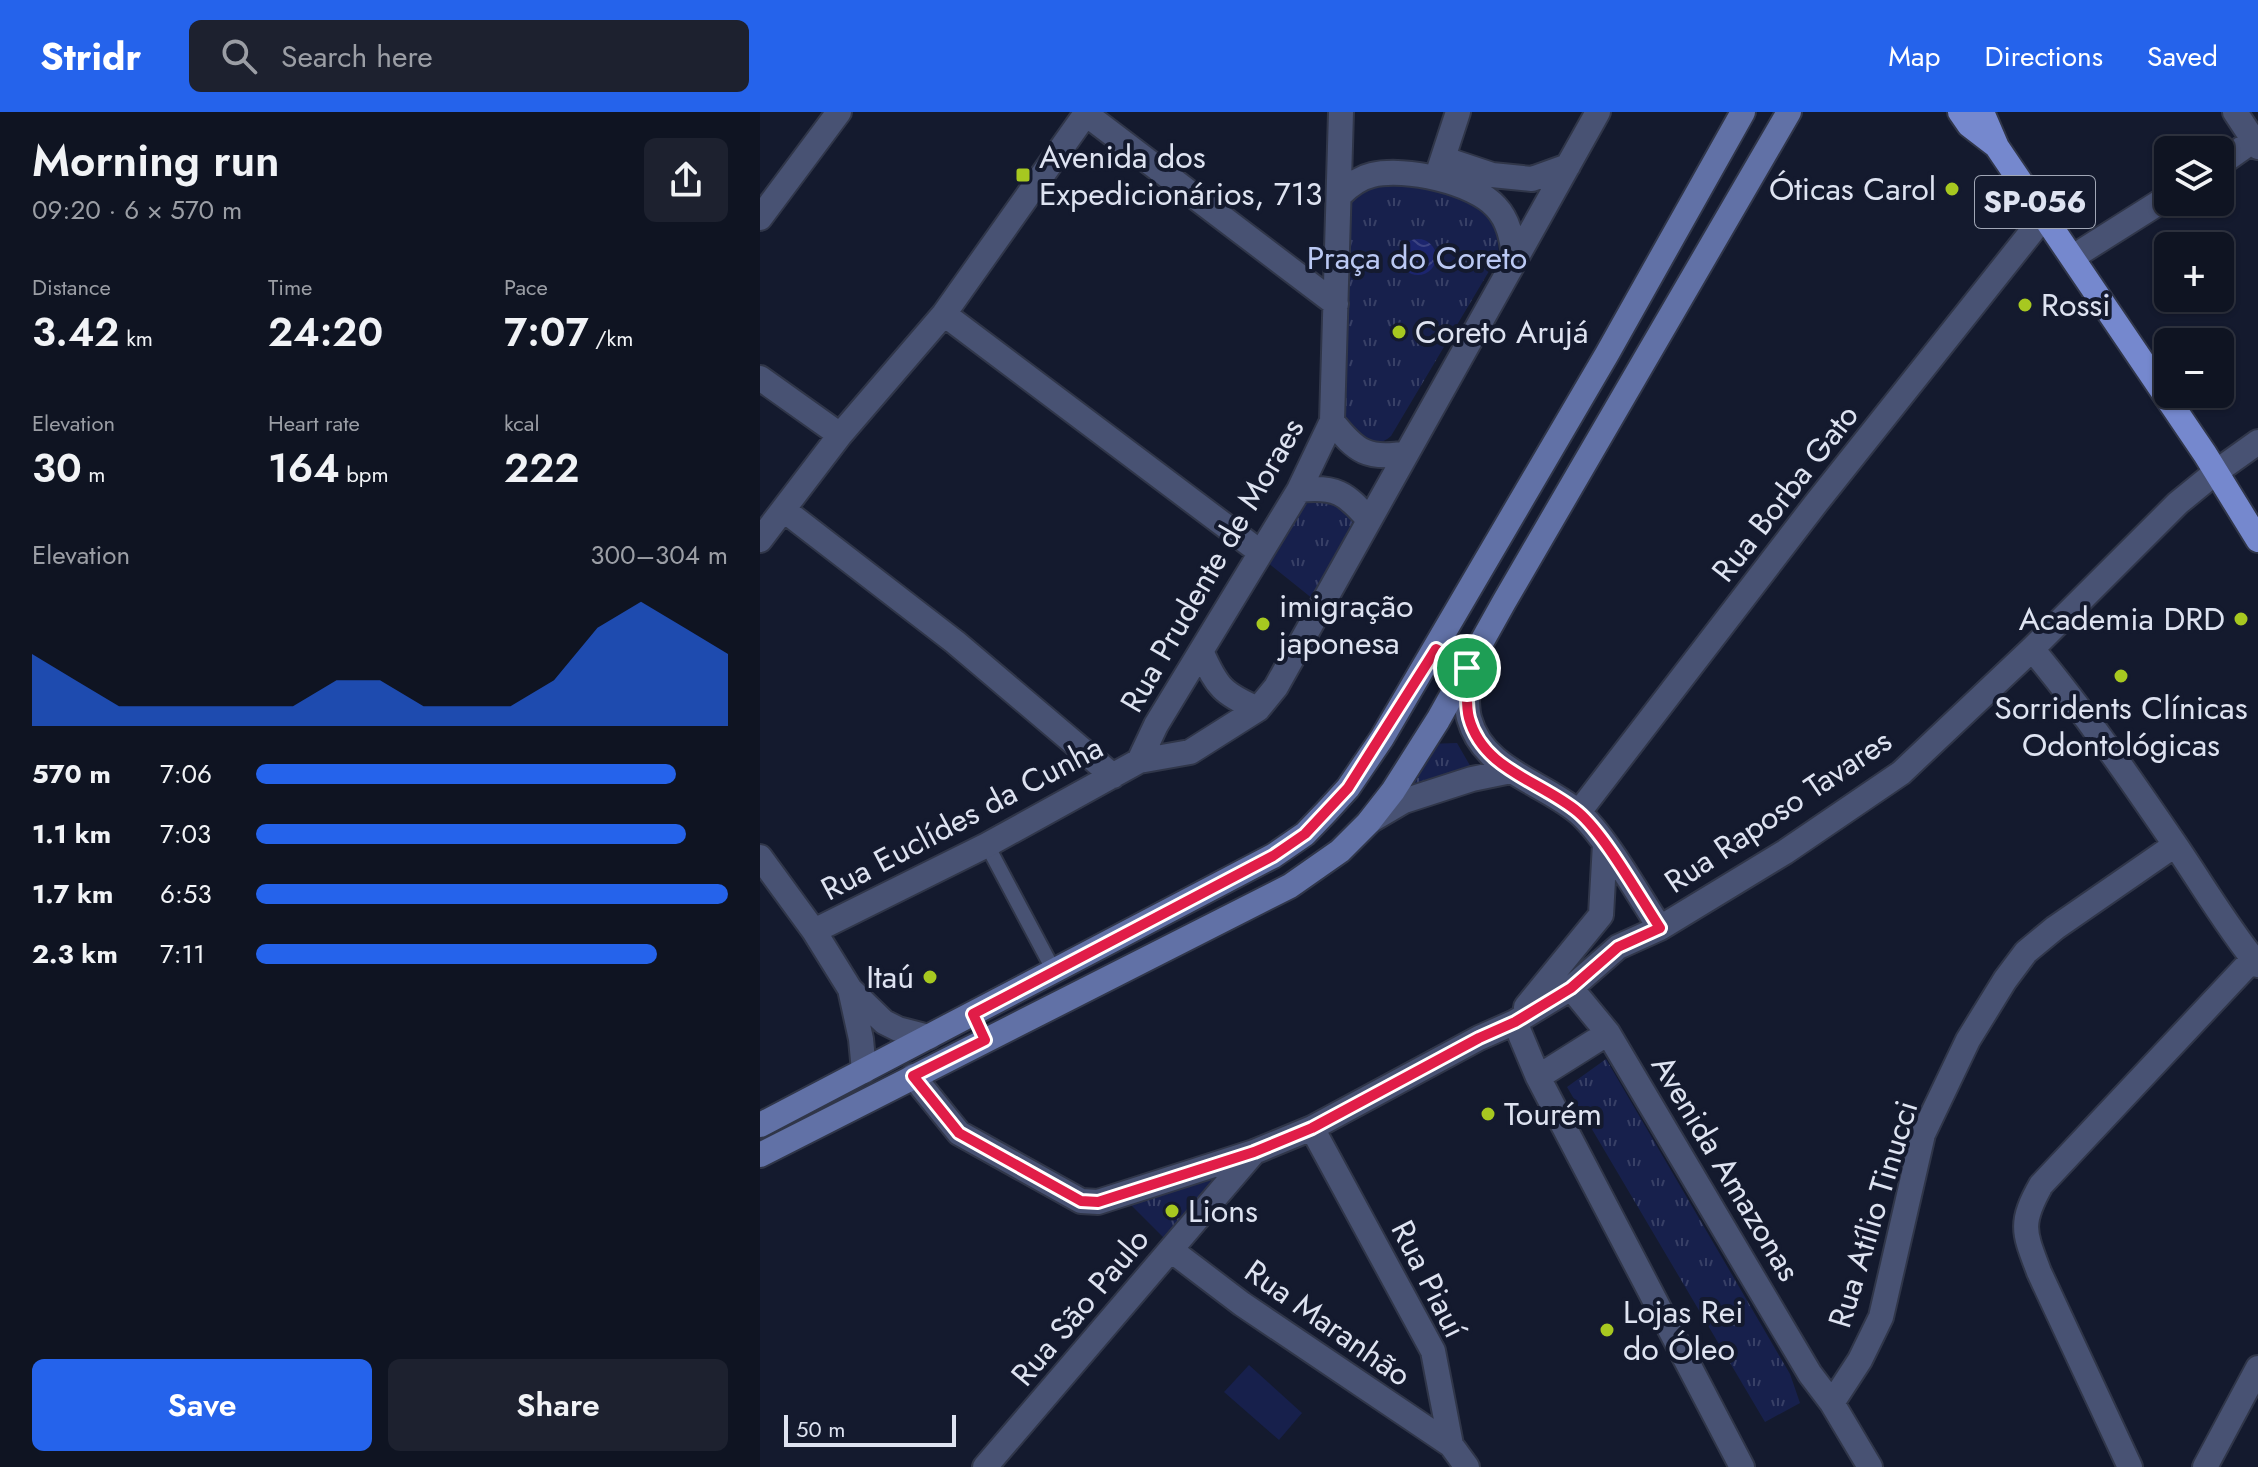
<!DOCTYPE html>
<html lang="en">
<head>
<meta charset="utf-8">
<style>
	:root { --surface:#0f1422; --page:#1d212f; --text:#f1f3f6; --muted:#9b9ea5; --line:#2f3340; --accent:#2563eb }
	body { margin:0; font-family:Jost,sans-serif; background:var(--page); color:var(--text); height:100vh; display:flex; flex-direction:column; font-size:30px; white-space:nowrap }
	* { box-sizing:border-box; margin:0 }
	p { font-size:26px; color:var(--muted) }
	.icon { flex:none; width:44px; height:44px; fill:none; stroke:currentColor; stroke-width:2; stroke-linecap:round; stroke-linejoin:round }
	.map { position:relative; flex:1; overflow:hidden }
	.details { display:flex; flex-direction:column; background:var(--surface); width:760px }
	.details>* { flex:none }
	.tools { position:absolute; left:1394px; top:24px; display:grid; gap:16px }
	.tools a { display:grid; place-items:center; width:80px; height:80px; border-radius:12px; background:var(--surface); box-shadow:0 2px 6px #0004,0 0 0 2px var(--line); font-size:40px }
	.scale { position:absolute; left:24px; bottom:20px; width:172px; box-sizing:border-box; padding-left:8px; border:4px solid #dee3f1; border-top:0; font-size:22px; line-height:28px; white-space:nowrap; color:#dee3f1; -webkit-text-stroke:6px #141a2e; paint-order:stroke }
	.pin { position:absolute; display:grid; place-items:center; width:68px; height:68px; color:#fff; margin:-34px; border:4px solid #fff; border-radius:50%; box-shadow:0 2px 8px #0007 }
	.round { display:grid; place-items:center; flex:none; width:84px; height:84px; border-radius:12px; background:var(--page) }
	.head { display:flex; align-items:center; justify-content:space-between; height:136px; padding:0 32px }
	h1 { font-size:44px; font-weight:600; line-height:60px }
	.stats { display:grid; grid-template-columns:repeat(3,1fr); gap:12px; height:136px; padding:8px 32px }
	.stats div { display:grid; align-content:center }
	.stats b { font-size:40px; font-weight:600 }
	.stats small { font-size:22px; font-weight:400 }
	.stats p { font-size:22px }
	.chart { height:224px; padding:16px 32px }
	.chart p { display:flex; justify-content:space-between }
	.chart svg { width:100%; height:144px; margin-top:8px; fill:var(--accent); opacity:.7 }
	.action { display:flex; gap:16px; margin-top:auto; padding:16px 32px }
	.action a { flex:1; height:92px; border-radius:12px; background:var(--accent); color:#fff; font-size:32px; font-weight:600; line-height:92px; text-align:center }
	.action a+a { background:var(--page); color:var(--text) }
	ul { padding:0 32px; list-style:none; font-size:26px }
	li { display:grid; grid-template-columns:128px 96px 1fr; align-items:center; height:60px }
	li i { height:20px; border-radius:10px; background:var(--accent) }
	header { display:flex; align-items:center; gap:48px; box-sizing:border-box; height:112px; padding:0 40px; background:var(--accent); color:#fff }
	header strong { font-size:38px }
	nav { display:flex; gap:44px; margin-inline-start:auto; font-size:28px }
	.search { width:560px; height:72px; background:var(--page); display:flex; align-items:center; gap:20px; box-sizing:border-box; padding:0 28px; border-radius:12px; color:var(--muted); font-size:30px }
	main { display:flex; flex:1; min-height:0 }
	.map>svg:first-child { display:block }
	.grass { fill:#17204c }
	.park { fill:url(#park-tufts) }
	.water { fill:url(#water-waves) }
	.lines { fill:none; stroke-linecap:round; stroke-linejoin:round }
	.lane-casing { stroke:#303649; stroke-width:18 }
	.street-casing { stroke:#303649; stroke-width:28 }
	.secondary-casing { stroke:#303649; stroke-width:28 }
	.primary-casing { stroke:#303649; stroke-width:28 }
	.lane { stroke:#485273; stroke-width:14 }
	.street { stroke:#485273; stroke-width:24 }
	.secondary { stroke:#6171a6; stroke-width:24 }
	.primary { stroke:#7588ce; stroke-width:24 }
	.route-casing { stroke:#fff; stroke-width:16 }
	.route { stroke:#e11d48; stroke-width:10 }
	.poi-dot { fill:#a7c820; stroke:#141a2e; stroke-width:3 }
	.labels { text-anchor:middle; stroke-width:8; stroke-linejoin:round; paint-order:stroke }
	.shield { fill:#141a2e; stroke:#a1a7b6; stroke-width:2 }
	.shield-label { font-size:30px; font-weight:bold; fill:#dee3f1 }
	.poi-label { font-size:32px; fill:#dee3f1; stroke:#141a2e; text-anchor:start }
	.park-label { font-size:32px; fill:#bbc9f4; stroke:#141a2e }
	.street-label { font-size:32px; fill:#dee3f1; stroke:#141a2e }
</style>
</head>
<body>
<header>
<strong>Stridr</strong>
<div class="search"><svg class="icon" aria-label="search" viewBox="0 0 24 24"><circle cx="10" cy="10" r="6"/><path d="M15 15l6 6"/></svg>Search here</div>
<nav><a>Map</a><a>Directions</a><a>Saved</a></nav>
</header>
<main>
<section class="details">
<div class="head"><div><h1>Morning run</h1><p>09:20 · 6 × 570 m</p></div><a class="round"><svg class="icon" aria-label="share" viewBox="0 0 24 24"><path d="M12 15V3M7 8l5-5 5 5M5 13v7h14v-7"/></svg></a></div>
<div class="stats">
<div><p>Distance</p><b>3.42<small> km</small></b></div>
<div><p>Time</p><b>24:20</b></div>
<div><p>Pace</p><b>7:07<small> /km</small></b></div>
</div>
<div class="stats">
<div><p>Elevation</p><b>30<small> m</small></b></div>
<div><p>Heart rate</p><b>164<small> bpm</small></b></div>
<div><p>kcal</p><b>222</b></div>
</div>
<div class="chart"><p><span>Elevation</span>300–304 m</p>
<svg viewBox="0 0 160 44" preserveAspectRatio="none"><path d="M0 44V22L10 30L20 38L30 38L40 38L50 38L60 38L70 30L80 30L90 38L100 38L110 38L120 30L130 14L140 6L150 14L160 22V44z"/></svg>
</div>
<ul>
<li><b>570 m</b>7:06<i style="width:89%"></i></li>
<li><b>1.1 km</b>7:03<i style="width:91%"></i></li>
<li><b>1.7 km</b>6:53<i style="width:100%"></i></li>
<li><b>2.3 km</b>7:11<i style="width:85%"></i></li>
</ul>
<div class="action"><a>Save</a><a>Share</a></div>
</section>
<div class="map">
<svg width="1498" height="1355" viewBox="0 0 1498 1355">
	<defs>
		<pattern id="park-tufts" width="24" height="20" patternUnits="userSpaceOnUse" patternTransform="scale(2)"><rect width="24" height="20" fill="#17204c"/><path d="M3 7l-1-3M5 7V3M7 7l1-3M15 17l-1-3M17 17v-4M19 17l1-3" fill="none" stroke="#384066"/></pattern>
		<pattern id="water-waves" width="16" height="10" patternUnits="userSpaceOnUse" patternTransform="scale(2)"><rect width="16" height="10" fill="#1c256e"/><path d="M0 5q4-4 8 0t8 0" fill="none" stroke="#3d4483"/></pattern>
	</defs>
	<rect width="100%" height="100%" fill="#141a2e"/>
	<!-- grass -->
	<path class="grass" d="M489 1253 542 1301 519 1328 464 1280Z"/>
	<!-- park -->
	<path class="park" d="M646 69C685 82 745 90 738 144L631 324C616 338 603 326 587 318L582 299 590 95C599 68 621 73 646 69Z
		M565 385 598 409 553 487 507 450 546 386Z
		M697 631 712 657 659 681 652 666 667 632Z
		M846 947 1030 1262 1040 1291 1005 1310 807 975Z
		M449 1059 452 1077 404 1126 367 1089Z"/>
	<!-- water -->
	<path class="water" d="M640 145a18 18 0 1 1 36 0a18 18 0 1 1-36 0Z"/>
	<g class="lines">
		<!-- lane casing -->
		<g class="lane-casing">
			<path id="lane" d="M227 733 294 859"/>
		</g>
		<!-- street casing -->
		<g class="street-casing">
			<path id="street" d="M1475 0 1498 35
				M326 2 576 192
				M684 47 732 63 772 67 808 54
				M1460 52 1498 25
				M678 61 698 0
				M581 82C590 73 599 66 612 63 645 55 714 70 736 95 750 110 752 129 755 148
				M0 106 79 0
				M1313 145 1408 85
				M184 202 500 440
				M0 266 80 323
				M572 309C596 340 608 348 647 341
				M539 378C576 374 586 381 609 408
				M24 398 195 530 353 664
				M0 428 80 323 184 202 327 0
				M1272 537C1323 598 1369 665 1414 731 1442 772 1467 815 1498 853
				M442 541C457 575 463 582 498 597
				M707 556C708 572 705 591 709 606 723 658 781 669 818 700 845 723 879 784 900 816
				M379 649 396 613 539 378 572 309 581 0
				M819 700 1057 390 1285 103
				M610 709 644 689 712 667 751 659
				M0 745 54 819 90 877 124 910 138 917 169 925
				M54 819 227 733 379 649 430 640 498 597 516 575 838 0
				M811 876 848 921 1050 1262 1072 1291 1110 1355
				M90 877 101 927 104 959
				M766 895 841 803 845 732
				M755 910 778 965 982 1355
				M153 964 199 1021 321 1089 338 1090 494 1040 552 1016 719 926 755 910 811 876 858 835 900 816 1025 740 1141 661 1272 537 1418 391 1456 360 1498 330
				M778 965 848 921
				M552 1016 673 1239 691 1333 707 1355
				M411 1138 482 1192 691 1333
				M1072 1291 1100 1248 1121 1205 1163 1022 1208 928 1245 868 1266 840 1295 816 1415 733
				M225 1355 494 1040
				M1370 1355 1279 1160C1264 1120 1259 1112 1281 1073L1493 847
				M1445 1355 1498 1256"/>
		</g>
		<!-- secondary casing -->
		<g class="secondary-casing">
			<path id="secondary" d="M0 1013 513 744 545 722 567 699 588 676 622 626 847 242 983 0
				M0 1043 530 774 580 739 608 711 633 679 678 608 744 490 1029 0"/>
		</g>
		<!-- primary casing -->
		<g class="primary-casing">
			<path id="primary" d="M1200 0 1209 13 1235 33
				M1222 0 1237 35 1445 342 1498 428"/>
		</g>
		<!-- lane -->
		<use href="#lane" class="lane"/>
		<!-- street -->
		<use href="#street" class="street"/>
		<!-- secondary -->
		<use href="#secondary" class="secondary"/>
		<!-- primary -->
		<use href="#primary" class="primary"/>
	</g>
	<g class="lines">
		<!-- route casing -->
		<g class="route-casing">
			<path id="route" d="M676 537 707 556C708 572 705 591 709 606 723 658 781 669 818 700 845 723 879 784 900 816L858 835 811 876 755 910 719 926 552 1016 494 1040 338 1090 321 1089 199 1021 153 964 225 928 213 902 513 744 545 722 588 676Z"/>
		</g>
		<!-- route -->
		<use href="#route" class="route"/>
	</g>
	<!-- markers -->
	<g class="poi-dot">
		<rect x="255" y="55" width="16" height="16" rx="4"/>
		<circle cx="1192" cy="77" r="8"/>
		<circle cx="1265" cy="193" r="8"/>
		<circle cx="639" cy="220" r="8"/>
		<circle cx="1481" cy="507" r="8"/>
		<circle cx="503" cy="512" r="8"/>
		<circle cx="1361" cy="564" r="8"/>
		<circle cx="170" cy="865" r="8"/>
		<circle cx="728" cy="1002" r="8"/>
		<circle cx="412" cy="1099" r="8"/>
		<circle cx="847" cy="1218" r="8"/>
	</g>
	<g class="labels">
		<!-- shield labels -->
		<rect class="shield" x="1215" y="64" width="120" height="52" rx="6"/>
		<g class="shield-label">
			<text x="1275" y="100">SP-056</text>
		</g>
		<!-- poi labels -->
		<g class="poi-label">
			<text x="279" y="56">Avenida dos<tspan x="279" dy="37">Expedicionários, 713</tspan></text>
			<text x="1176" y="88" text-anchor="end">Óticas Carol</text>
			<text x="1281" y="204">Rossi</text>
			<text x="655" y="231">Coreto Arujá</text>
			<text x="519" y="505">imigração<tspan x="519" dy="37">japonesa</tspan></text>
			<text x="1465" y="518" text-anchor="end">Academia DRD</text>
			<text x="1361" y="607" text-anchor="middle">Sorridents Clínicas<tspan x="1361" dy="37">Odontológicas</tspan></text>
			<text x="154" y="876" text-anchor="end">Itaú</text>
			<text x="744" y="1013">Tourém</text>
			<text x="428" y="1110">Lions</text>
			<text x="863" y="1211">Lojas Rei<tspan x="863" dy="37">do Óleo</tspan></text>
		</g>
		<!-- park labels -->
		<g class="park-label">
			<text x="657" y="157">Praça do Coreto</text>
		</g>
		<!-- street labels -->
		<g class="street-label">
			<text transform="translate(1025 381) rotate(-52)" y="11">Rua Borba Gato</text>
			<text transform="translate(452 453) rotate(-60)" y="11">Rua Prudente de Moraes</text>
			<text transform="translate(1018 699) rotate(-34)" y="11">Rua Raposo Tavares</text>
			<text transform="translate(202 706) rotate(-28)" y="11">Rua Euclídes da Cunha</text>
			<text transform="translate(966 1056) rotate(59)" y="11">Avenida Amazonas</text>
			<text transform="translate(1113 1102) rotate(-73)" y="11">Rua Atílio Tinucci</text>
			<text transform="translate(669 1167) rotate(63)" y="11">Rua Piauí</text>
			<text transform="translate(320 1195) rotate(-50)" y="11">Rua São Paulo</text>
			<text transform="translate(568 1211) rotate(35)" y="11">Rua Maranhão</text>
		</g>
	</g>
</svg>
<div class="tools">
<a><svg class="icon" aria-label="layers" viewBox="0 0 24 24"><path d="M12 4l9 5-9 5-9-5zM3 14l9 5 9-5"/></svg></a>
<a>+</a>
<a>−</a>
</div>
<div class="scale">50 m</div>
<div class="pin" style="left:707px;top:556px;background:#1e9e55"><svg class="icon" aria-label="arrive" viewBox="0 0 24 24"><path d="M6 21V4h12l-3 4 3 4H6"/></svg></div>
</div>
</main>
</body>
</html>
